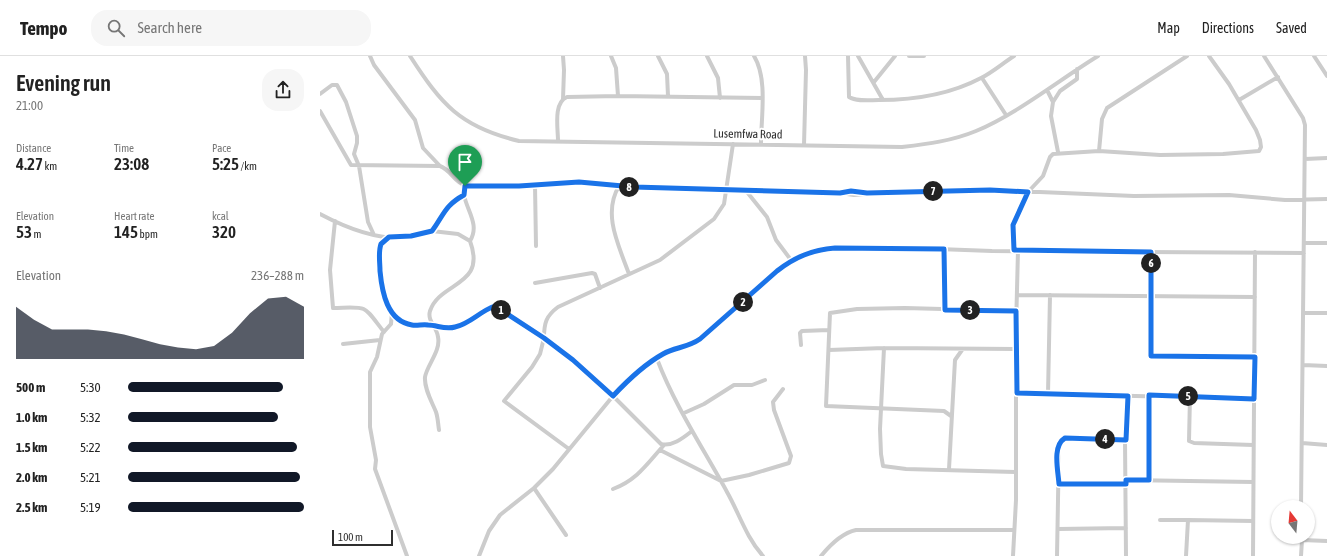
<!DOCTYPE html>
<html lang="en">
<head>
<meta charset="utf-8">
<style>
	:root { --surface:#fff; --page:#f6f6f6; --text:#222; --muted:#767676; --line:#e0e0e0; --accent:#111827 }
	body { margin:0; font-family:"Asap Condensed",sans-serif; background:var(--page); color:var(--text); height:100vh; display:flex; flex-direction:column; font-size:15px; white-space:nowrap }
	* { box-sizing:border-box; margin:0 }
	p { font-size:13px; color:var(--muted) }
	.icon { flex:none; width:22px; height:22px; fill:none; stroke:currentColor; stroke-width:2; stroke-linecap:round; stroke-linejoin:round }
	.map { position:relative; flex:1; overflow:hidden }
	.sheet { display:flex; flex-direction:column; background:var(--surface); width:320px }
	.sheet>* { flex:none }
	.needle { width:26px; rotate:344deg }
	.fabs { position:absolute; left:951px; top:444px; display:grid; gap:8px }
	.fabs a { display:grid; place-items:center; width:44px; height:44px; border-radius:50%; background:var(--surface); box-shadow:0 1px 3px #0004; font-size:20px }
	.scale { position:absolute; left:12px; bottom:10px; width:61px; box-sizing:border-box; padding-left:4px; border:2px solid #2f2f2f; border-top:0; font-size:11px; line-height:14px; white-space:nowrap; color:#2f2f2f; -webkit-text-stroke:3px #fff; paint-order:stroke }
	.pin { position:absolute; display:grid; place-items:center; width:34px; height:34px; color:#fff; margin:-41px -17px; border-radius:50% 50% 50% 0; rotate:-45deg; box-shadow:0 0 4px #0007 }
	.pin .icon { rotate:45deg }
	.km { position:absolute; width:20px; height:20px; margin:-10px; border-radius:50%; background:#222; color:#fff; font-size:11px; line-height:20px; text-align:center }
	.round { display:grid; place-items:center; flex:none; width:42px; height:42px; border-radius:16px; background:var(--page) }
	.overview { display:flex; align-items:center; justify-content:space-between; height:68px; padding:0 16px }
	h1 { font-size:22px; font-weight:600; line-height:30px }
	.figures { display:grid; grid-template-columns:repeat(3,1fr); gap:6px; height:68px; padding:4px 16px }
	.figures div { display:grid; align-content:center }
	.figures b { font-size:17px; font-weight:600 }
	.figures small { font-size:11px; font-weight:400 }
	.figures p { font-size:11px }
	.chart { height:112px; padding:8px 16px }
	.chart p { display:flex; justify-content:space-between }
	.chart svg { width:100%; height:72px; margin-top:4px; fill:var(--accent); opacity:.7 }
	ul { padding:0 16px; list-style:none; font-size:13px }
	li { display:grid; grid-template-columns:64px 48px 1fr; align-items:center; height:30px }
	li i { height:10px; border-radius:5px; background:var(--accent) }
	header { display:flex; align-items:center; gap:24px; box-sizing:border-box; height:56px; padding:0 20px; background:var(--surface); border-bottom:1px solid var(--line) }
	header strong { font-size:19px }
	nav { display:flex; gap:22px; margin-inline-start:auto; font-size:14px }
	.search { width:280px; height:36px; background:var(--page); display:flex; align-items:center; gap:10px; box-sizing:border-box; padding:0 14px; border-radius:16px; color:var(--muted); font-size:15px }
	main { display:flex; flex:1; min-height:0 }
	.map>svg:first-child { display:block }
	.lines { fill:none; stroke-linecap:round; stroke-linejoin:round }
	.minor { stroke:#ccc; stroke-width:4 }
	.route-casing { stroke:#fff; stroke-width:8 }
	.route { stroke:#1a73e8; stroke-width:5 }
	.labels { text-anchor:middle; stroke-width:4; stroke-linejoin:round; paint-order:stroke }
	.street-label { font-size:12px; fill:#2f2f2f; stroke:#fff }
</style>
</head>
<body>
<header>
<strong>Tempo</strong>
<div class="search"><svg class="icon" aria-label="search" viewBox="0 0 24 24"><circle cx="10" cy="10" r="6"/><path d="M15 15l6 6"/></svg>Search here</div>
<nav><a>Map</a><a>Directions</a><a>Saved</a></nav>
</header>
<main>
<section class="sheet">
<div class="overview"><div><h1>Evening run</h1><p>21:00</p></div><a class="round"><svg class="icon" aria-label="share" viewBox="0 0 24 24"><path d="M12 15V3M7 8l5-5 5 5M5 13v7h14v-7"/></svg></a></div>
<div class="figures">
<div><p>Distance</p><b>4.27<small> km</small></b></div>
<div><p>Time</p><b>23:08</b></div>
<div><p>Pace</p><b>5:25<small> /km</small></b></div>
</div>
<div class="figures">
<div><p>Elevation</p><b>53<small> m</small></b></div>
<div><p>Heart rate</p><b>145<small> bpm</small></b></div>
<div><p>kcal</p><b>320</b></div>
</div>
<div class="chart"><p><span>Elevation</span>236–288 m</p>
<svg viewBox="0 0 160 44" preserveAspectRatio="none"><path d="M0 44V12L10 20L20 26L30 26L40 26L50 27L60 29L70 32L80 35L90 37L100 38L110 36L120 28L130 16L140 7L150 6L160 12V44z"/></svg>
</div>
<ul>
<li><b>500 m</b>5:30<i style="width:88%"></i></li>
<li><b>1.0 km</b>5:32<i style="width:85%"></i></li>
<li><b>1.5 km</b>5:22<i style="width:96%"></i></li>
<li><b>2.0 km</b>5:21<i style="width:98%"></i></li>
<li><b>2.5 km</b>5:19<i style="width:100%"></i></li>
</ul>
</section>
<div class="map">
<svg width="1007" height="500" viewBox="0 0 1007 500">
	<rect width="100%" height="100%" fill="#fff"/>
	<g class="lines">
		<!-- minor -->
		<path class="minor" d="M50 0 54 9 95 64 103 92 120 110
			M90 0C121 48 140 71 199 85L582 91C607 88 632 85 656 75 697 58 739 24 778 0
			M291 0 296 12 298 40
			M338 0 347 18 348 40
			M387 0 398 22 400 42
			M434 0C448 23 441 61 441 88
			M528 0 529 41C537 46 550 44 559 44 595 44 629 39 661 22 673 16 683 7 694 0
			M538 0 563 44
			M589 0H604
			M944 0 983 62 985 69 981 451
			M994 0 1007 20
			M662 22 686 59
			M554 26 575 0
			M727 34 733 46 731 60 738 96
			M0 38 12 29H17L26 46 37 80V87L34 98 39 110 48 166 54 179
			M243 43 244 14 243 0
			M919 44 958 21
			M733 46 740 35 757 23V13
			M0 55 31 109 120 110C131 114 134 126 145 129
			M238 85C238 72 233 47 247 41L298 40 442 42
			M413 88 404 148 394 163 340 204 238 251C226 260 224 267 224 282L253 304 293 340C307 325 325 308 343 298 355 291 367 292 380 283L471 204 501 193 591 192 672 195 984 197
			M484 89 486 14 485 0
			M779 95 782 63 787 52 867 0
			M985 103 1007 102
			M215 129 216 190
			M299 130C282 158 299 190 309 218
			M427 136 447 161 456 184 471 204
			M522 137 531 135 545 137
			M144 139C147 155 160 169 150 185
			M0 158C32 175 76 192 112 175 124 159 124 150 144 139L145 129 199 130 259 126 314 131 520 137 534 139 558 137 670 134 814 140 909 139 965 144 1007 143
			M15 165 10 214 13 252C49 251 42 248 64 276
			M112 175 138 178 150 185C167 231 120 225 110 255 107 265 117 271 118 281 121 295 107 309 105 321 104 333 112 346 116 356 118 362 118 368 119 374
			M69 181 61 188 59 191C59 217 60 260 90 268 96 270 102 268 108 269 123 270 127 275 144 269 155 265 163 254 175 250L224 282 220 298 212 311 184 345 249 393
			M984 187H1007
			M624 193 625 254
			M694 194V163L708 136 723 120 730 101 733 98 779 95 840 99 903 98 939 95 941 91 940 84 936 74 909 28 889 0
			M831 196V300L935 301
			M215 227 272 217 275 218 280 232
			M697 239 935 241
			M72 256 71 268 62 278 57 301 50 316V371L56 404 55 413 87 500
			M983 257H1007
			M23 288 60 284
			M481 289 480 277 482 275 509 274
			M564 292 560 373 561 398 563 410 586 413 695 416
			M509 294 564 292 696 293
			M337 303C355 350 383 392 407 436 419 457 426 481 443 500
			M983 309 1007 310
			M697 337 934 343
			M728 338 730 239
			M870 340 869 385 874 387 933 389
			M364 357 384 348 414 329H432L445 324
			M631 360 624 355 506 350 510 257 537 253 585 252 696 255
			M982 387 1007 389
			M340 394 401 425 429 419 469 407 471 400 454 354 453 346 463 333
			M629 413 635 304 642 294
			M806 424 933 426
			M829 424V339
			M739 428H806
			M214 432 246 479
			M293 433C317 424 327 408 344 389
			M840 464H868L866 500
			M868 464 933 465
			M738 473 806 472
			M982 481V484L1007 485
			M159 500 169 475 180 459 214 432 233 413 293 340 341 388C352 391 363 382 372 375
			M501 500C510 489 522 477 536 474H693
			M693 500 696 444V273L698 194
			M737 500 739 388 745 382 805 384
			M806 500 805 384 808 340
			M933 500 935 196
			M981 500 982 484"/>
	</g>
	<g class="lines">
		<!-- route casing -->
		<g class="route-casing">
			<path id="route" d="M259 126 314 131 520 137 531 135 547 137 670 134 708 136 693 169 694 194 831 196V300L935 301 934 343 829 339V424H806V428H739C738 414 732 390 745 382L806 384 808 340 697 337 696 255 625 254 624 193 515 192C492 194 475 201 457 215L380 283C367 292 355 291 343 298 325 308 307 325 293 340L253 304 224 282 175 250C160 255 150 268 135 271 125 274 117 269 108 269 103 268 97 270 92 269 67 265 62 236 60 215 60 206 58 196 61 188L69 181 91 180 112 175C124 159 124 150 144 139L145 130H199Z"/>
		</g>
		<!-- route -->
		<use href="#route" class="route"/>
	</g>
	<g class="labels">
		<!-- street labels -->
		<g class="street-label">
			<text transform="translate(428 78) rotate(1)" y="4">Lusemfwa Road</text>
		</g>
	</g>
</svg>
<div class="fabs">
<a><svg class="needle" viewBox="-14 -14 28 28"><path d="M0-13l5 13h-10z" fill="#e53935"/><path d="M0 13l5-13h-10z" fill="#767676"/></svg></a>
</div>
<div class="scale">100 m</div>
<div class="pin" style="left:145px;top:130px;background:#1e9e55"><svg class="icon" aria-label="arrive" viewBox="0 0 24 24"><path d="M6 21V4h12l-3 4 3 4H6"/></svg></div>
<b class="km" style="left:181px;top:254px">1</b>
<b class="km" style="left:423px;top:246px">2</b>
<b class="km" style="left:650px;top:254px">3</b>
<b class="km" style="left:785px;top:383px">4</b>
<b class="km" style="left:868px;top:340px">5</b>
<b class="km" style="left:831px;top:207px">6</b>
<b class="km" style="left:613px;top:135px">7</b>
<b class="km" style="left:309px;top:131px">8</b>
</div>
</main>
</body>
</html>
